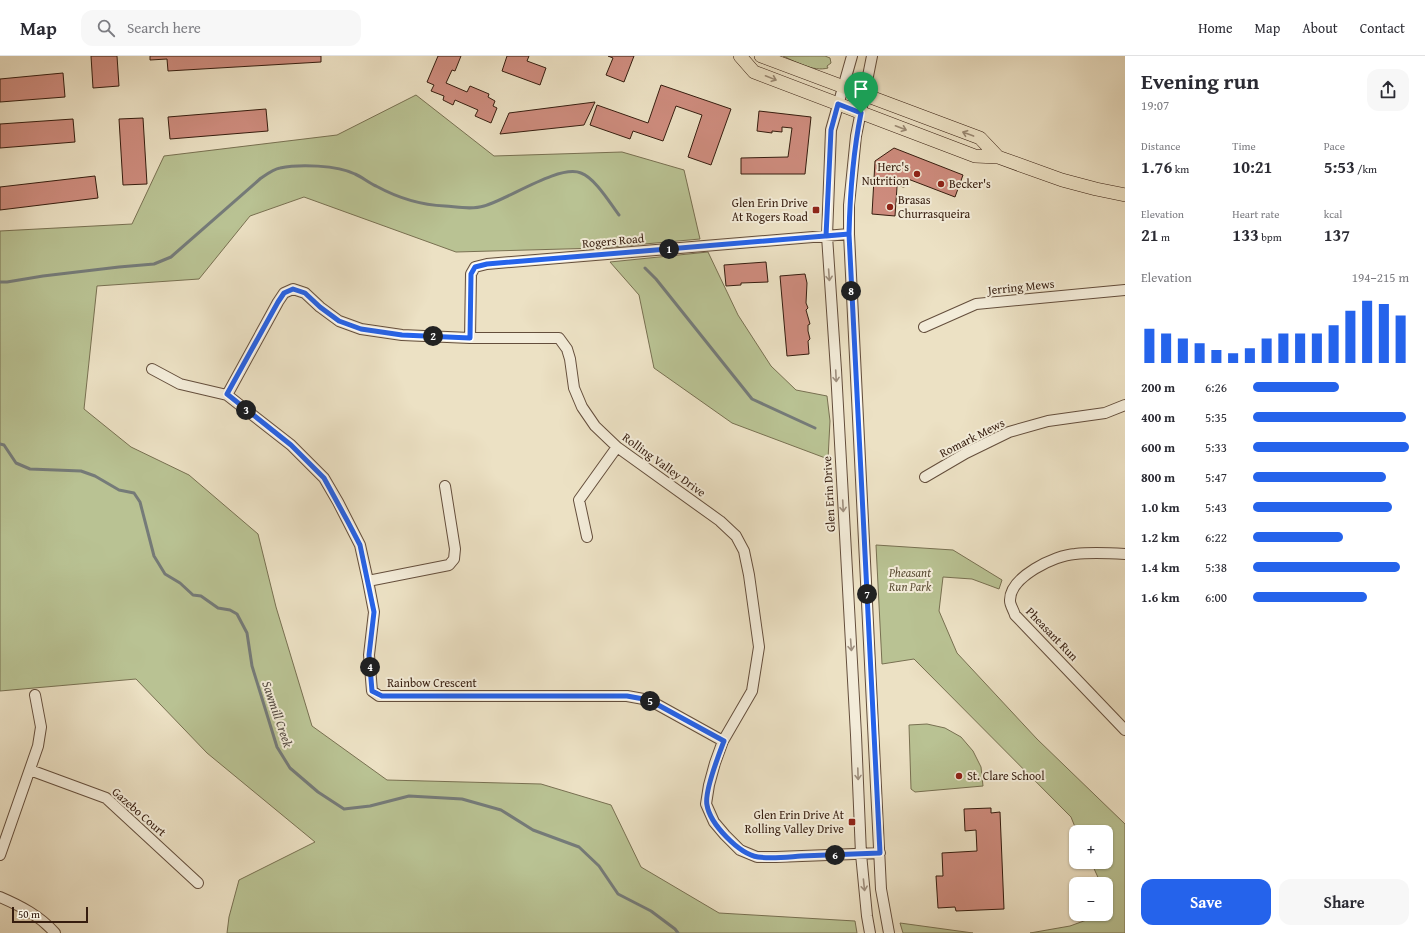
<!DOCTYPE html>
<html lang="en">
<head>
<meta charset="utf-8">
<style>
	:root { --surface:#fff; --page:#f7f7f7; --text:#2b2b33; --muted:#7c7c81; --line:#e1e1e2; --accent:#2563eb }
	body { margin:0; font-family:"Gentium Book Plus",serif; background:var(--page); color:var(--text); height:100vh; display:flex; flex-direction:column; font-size:15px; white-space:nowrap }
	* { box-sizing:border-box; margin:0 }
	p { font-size:13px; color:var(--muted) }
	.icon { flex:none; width:22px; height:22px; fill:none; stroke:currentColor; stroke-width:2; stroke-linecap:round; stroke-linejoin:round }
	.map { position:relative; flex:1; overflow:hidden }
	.side { display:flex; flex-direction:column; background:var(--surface); width:300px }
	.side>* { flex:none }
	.buttons { position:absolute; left:1069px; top:769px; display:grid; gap:8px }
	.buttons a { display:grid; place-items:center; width:44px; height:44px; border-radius:8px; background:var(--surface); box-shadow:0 1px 3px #0004; font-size:20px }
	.scale { position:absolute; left:12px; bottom:10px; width:76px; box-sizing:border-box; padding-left:4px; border:2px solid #361d0f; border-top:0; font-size:11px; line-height:14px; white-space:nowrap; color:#361d0f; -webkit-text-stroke:3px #f3ecd9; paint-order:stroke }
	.pin { position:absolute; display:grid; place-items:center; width:34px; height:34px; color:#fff; margin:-41px -17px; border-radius:50% 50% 50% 0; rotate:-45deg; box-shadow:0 0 4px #0007 }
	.pin .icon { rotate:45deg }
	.km { position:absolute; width:20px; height:20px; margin:-10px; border-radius:50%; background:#222; color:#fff; font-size:11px; line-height:20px; text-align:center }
	.round { display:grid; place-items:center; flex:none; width:42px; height:42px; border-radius:12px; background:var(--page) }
	.head { display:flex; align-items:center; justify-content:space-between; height:68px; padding:0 16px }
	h1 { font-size:22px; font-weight:600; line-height:30px }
	.stats { display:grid; grid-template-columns:repeat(3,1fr); gap:6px; height:68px; padding:4px 16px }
	.stats div { display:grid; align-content:center }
	.stats b { font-size:17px; font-weight:600 }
	.stats small { font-size:11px; font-weight:400 }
	.stats p { font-size:11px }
	.chart { height:112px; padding:8px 16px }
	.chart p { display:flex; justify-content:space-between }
	.chart svg { width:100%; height:72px; margin-top:4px; stroke:var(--accent); stroke-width:6 }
	.action { display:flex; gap:8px; margin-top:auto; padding:8px 16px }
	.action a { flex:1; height:46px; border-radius:12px; background:var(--accent); color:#fff; font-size:16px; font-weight:600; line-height:46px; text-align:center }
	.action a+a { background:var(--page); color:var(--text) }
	ul { padding:0 16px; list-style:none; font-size:13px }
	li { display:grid; grid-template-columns:64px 48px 1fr; align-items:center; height:30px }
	li i { height:10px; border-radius:5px; background:var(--accent) }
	header { display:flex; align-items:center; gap:24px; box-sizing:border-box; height:56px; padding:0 20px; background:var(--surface); border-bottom:1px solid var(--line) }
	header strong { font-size:19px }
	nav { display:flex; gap:22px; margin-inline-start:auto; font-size:14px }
	.search { width:280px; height:36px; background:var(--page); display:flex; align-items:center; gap:10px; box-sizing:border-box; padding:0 14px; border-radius:12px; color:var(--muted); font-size:15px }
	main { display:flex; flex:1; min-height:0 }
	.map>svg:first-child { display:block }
	.green { fill:#b9c293; stroke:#787051 }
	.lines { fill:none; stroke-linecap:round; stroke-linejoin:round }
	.stream { stroke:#757b79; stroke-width:3 }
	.building { fill:#ce8c7e; stroke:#361d0f }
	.minor-casing { stroke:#644e3c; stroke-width:12 }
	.major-casing { stroke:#361d0f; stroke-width:14 }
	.minor { stroke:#f3ecd9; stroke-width:10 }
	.major { stroke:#ece1c4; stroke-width:13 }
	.oneway { stroke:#9a8973 }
	.oneway2 { stroke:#9e8f7e }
	.route-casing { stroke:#fff; stroke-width:8 }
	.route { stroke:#2563eb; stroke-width:5 }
	.poi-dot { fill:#8f2418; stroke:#f3ecd9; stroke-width:1.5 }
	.labels { text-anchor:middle; stroke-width:4; stroke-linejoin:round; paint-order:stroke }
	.poi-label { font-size:12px; fill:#361d0f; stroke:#f3ecd9; text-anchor:end }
	.street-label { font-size:12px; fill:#361d0f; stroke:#f3ecd9 }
	.park-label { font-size:12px; font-style:italic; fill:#5d4f37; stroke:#f3ecd9 }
	.water-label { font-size:13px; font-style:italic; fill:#564c44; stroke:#f3ecd9 }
</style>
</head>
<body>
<header>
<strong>Map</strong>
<div class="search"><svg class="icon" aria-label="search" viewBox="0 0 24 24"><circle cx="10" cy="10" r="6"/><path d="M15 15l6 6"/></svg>Search here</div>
<nav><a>Home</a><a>Map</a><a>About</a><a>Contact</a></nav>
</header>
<main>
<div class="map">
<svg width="1125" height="877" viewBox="0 0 1125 877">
	<rect width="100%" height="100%" fill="#ece1c4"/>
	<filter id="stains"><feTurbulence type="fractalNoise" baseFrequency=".005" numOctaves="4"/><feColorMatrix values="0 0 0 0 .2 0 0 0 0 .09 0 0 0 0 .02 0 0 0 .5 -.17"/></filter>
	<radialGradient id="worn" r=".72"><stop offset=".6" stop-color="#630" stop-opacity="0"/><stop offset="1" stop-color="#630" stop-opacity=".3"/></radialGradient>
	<!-- green -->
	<path class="green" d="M783 0H825L830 2 831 7 827 10 828 12C813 16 796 6 783 0Z
		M416 39 494 100 622 96 684 114 700 183 600 192 456 196 304 141 250 160 199 223 97 230 84 353 131 391 189 419 258 478 276 551 312 670 387 724 541 728 611 749 641 811 719 857 855 865 857 877H227L229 861 239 824 315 786 207 697 136 623 0 635V175L132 168 164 100 337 79Z
		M708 196 738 259 771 310 796 334 827 340 830 365 828 403 732 367 654 312 639 239 610 206Z
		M876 489 953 494 1002 524 999 533 972 523 943 521 939 555 957 597 1037 683 1125 768V877H1030L1070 870 1103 858H1106V857L1112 854 1106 840V828H1101L1091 806H1106V776H1077L1071 761 914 603 882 608Z
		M927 668 945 672 961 681 973 695 981 711 983 730 915 736 911 733 909 669Z
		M900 867 973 877H903Z"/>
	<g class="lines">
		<!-- stream -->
		<path class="stream" d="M645 212 656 223 752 343 815 372
			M0 226H7L43 220 119 211 154 208 171 201 261 122C267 118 274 113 280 112 299 108 337 109 355 118 362 121 369 127 376 130 398 142 420 149 445 150 458 151 472 154 484 150 507 144 559 108 581 117 595 122 610 147 619 159
			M0 388 4 389 16 407 30 413 81 415 95 420 119 434 134 437 140 446 154 500 165 518 180 527 193 539 201 540 218 552 230 554 237 558 247 577 252 610 277 691 290 712 318 736 344 753 370 750 409 740 462 743 501 754 533 774 579 791 599 810 618 838 651 855 675 873 678 877"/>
	</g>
	<!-- building -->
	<path class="building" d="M91 0H117L119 30 93 32Z
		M150 0H321V6L168 15 167 3 150 4Z
		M438 0H461L455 15 452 14 446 27 467 36 470 30 489 38 488 41 495 45 493 50 497 52 491 67 475 60 478 54 455 44 453 49 443 44 444 40 431 35 434 29 427 26Z
		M507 0H529L527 5 546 12 540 29 502 15Z
		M608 0H634L624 26 606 19 613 2Z
		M63 17 65 41 0 46V23Z
		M661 29 731 53 711 109 688 101 702 59 676 50 663 85 633 75 630 83 590 69 597 49 648 67Z
		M595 46 584 69 500 78 509 57Z
		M266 53 268 75 170 83 168 61Z
		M759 55 811 61 805 118H741V102L788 101 792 72 782 71V76L772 75V77L757 75Z
		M143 62 147 128 123 129 119 63Z
		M73 63 75 86 0 92V68Z
		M894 92 963 119 955 141 908 123 909 127 907 130 903 131 899 129 897 131 895 160 872 158 875 105Z
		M95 120 98 142 0 154V131Z
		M766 206 768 226 741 227V229L726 230 724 209Z
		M805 218 807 227 806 247 808 252 806 254 810 268 808 269V275L810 283 808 285 809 298 787 300 780 220Z
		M991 752V757L1000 756 1004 853 956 855 955 851 938 852 936 820H943L942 797 977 795 976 774 965 775 964 753Z"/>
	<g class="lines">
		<!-- minor casing -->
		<g class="minor-casing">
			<path id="minor" d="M852 0 831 74 827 180 836 314 856 679 861 798 867 860 870 877
				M872 0 856 80 849 149V178L881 833 889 877
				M924 271 976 248 1125 234
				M470 282 471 218 475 211 487 208 849 178
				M152 313 180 328 227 339 291 389 324 422 338 446 360 489 368 525 374 556 369 599 372 635 379 640H627L649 644 723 685
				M227 339 278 246 284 237 293 233 305 237 320 251 339 265 361 273 402 279 470 282H559L567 293 570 303 574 332 582 351 595 370 617 391 720 465 736 480 744 495 749 519 759 591 752 635 723 685 715 707 709 729 706 748 714 766 725 779 740 794 757 801H776L880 797
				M925 421 966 397 1009 376 1048 365 1105 357 1125 349
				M587 481 579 444 617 391
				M1125 498C1109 497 1092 496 1075 498 1055 499 1009 521 1010 545 1010 549 1014 555 1015 559L1125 674
				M368 525 449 509 454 503 455 493 445 430
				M30 714 106 742 198 827
				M0 799 38 690 41 671 35 639
				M0 841C21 850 40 860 55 877"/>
		</g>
		<!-- major casing -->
		<g class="major-casing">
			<path id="major" d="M740 0 754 16 975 100 998 101 1062 124 1096 133 1125 139
				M761 0 980 82 998 101"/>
		</g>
		<!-- minor -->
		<use href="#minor" class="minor"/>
		<!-- major -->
		<use href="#major" class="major"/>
	</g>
	<!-- one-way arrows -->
	<defs><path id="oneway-shaft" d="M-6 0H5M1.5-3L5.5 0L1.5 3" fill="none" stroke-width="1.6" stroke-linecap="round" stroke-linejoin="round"/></defs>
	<g class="oneway">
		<use href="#oneway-shaft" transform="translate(771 22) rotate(22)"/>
		<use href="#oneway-shaft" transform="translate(901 72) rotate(21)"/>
		<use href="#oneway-shaft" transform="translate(968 78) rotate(-160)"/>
	</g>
	<g class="oneway2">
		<use href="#oneway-shaft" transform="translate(829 219) rotate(86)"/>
		<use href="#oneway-shaft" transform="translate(836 320) rotate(87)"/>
		<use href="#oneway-shaft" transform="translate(843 450) rotate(87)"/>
		<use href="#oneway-shaft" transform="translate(851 589) rotate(86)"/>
		<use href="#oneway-shaft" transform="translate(858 718) rotate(88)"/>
		<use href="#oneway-shaft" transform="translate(864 829) rotate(84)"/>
	</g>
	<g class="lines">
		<!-- route casing -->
		<g class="route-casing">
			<path id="route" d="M861 57C853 97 850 137 849 178L487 208 475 211 471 218 470 282 402 279 361 273 339 265 320 251 305 237 293 233 284 237 278 246 227 338 291 389 324 422 348 466 360 489 374 556 369 599 372 635 382 640H627L649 644 724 685C719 698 704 736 707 749 710 768 739 798 758 801 772 803 787 801 801 800 827 799 853 798 880 797L849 178 826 180 831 74 838 48 861 57"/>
		</g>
		<!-- route -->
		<use href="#route" class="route"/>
	</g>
	<!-- markers -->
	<g class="poi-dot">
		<circle cx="917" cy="118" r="4"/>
		<circle cx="941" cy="128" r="4"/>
		<circle cx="890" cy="151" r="4"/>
		<rect x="812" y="150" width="8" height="8" rx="2"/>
		<circle cx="959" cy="720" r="4"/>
		<rect x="848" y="762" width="8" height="8" rx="2"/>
	</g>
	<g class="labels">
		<!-- poi labels -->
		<g class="poi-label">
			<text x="909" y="115">Herc's<tspan x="909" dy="14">Nutrition</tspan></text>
			<text x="949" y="132" text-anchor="start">Becker's</text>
			<text x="898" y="148" text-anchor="start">Brasas<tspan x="898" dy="14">Churrasqueira</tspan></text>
			<text x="808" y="151">Glen Erin Drive<tspan x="808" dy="14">At Rogers Road</tspan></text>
			<text x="967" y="724" text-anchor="start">St. Clare School</text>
			<text x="844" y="763">Glen Erin Drive At<tspan x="844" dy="14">Rolling Valley Drive</tspan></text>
		</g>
		<!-- street labels -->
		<g class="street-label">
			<text transform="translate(613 185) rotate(-5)" y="4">Rogers Road</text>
			<text transform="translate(1021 231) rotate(-6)" y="4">Jerring Mews</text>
			<text transform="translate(972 382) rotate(-27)" y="4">Romark Mews</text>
			<text transform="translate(664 409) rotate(36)" y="4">Rolling Valley Drive</text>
			<text transform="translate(829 438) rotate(-93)" y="4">Glen Erin Drive</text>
			<text transform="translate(1052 578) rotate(46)" y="4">Pheasant Run</text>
			<text x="432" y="631">Rainbow Crescent</text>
			<text transform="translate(139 756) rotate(41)" y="4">Gazebo Court</text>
		</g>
		<!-- park labels -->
		<g class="park-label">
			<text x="910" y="521">Pheasant<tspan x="910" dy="14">Run Park</tspan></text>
		</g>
		<!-- water labels -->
		<g class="water-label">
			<text transform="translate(278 658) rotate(71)" y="5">Sawmill Creek</text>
		</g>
	</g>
	<rect width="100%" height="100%" filter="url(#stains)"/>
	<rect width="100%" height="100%" fill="url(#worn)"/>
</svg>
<div class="buttons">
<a>+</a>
<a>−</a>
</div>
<div class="scale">50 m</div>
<div class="pin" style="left:861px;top:57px;background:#1e9e55"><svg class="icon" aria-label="arrive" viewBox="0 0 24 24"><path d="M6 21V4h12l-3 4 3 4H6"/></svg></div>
<b class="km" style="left:669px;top:193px">1</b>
<b class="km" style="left:433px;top:280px">2</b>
<b class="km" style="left:246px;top:354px">3</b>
<b class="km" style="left:370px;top:611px">4</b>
<b class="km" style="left:650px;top:645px">5</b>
<b class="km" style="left:835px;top:799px">6</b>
<b class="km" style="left:867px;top:538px">7</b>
<b class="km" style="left:851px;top:235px">8</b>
</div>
<section class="side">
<div class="head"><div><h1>Evening run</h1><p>19:07</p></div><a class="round"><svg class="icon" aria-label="share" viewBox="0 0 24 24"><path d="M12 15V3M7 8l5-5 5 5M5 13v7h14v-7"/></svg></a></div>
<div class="stats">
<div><p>Distance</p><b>1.76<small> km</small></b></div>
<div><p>Time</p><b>10:21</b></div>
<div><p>Pace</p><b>5:53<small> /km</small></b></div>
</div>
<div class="stats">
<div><p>Elevation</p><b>21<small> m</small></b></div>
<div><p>Heart rate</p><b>133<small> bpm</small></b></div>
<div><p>kcal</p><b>137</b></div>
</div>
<div class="chart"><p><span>Elevation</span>194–215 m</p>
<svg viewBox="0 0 160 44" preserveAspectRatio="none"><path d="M5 44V23M15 44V26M25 44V29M35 44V32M45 44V36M55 44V38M65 44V35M75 44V29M85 44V26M95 44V26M105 44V26M115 44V21M125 44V12M135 44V6M145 44V8M155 44V15"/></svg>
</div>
<ul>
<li><b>200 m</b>6:26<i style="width:55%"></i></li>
<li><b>400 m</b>5:35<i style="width:98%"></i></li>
<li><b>600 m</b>5:33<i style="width:100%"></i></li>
<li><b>800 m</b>5:47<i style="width:85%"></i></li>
<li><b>1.0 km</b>5:43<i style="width:89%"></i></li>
<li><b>1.2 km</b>6:22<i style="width:58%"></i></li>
<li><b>1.4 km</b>5:38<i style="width:94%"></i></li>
<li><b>1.6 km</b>6:00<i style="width:73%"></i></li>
</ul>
<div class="action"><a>Save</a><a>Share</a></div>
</section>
</main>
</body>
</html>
